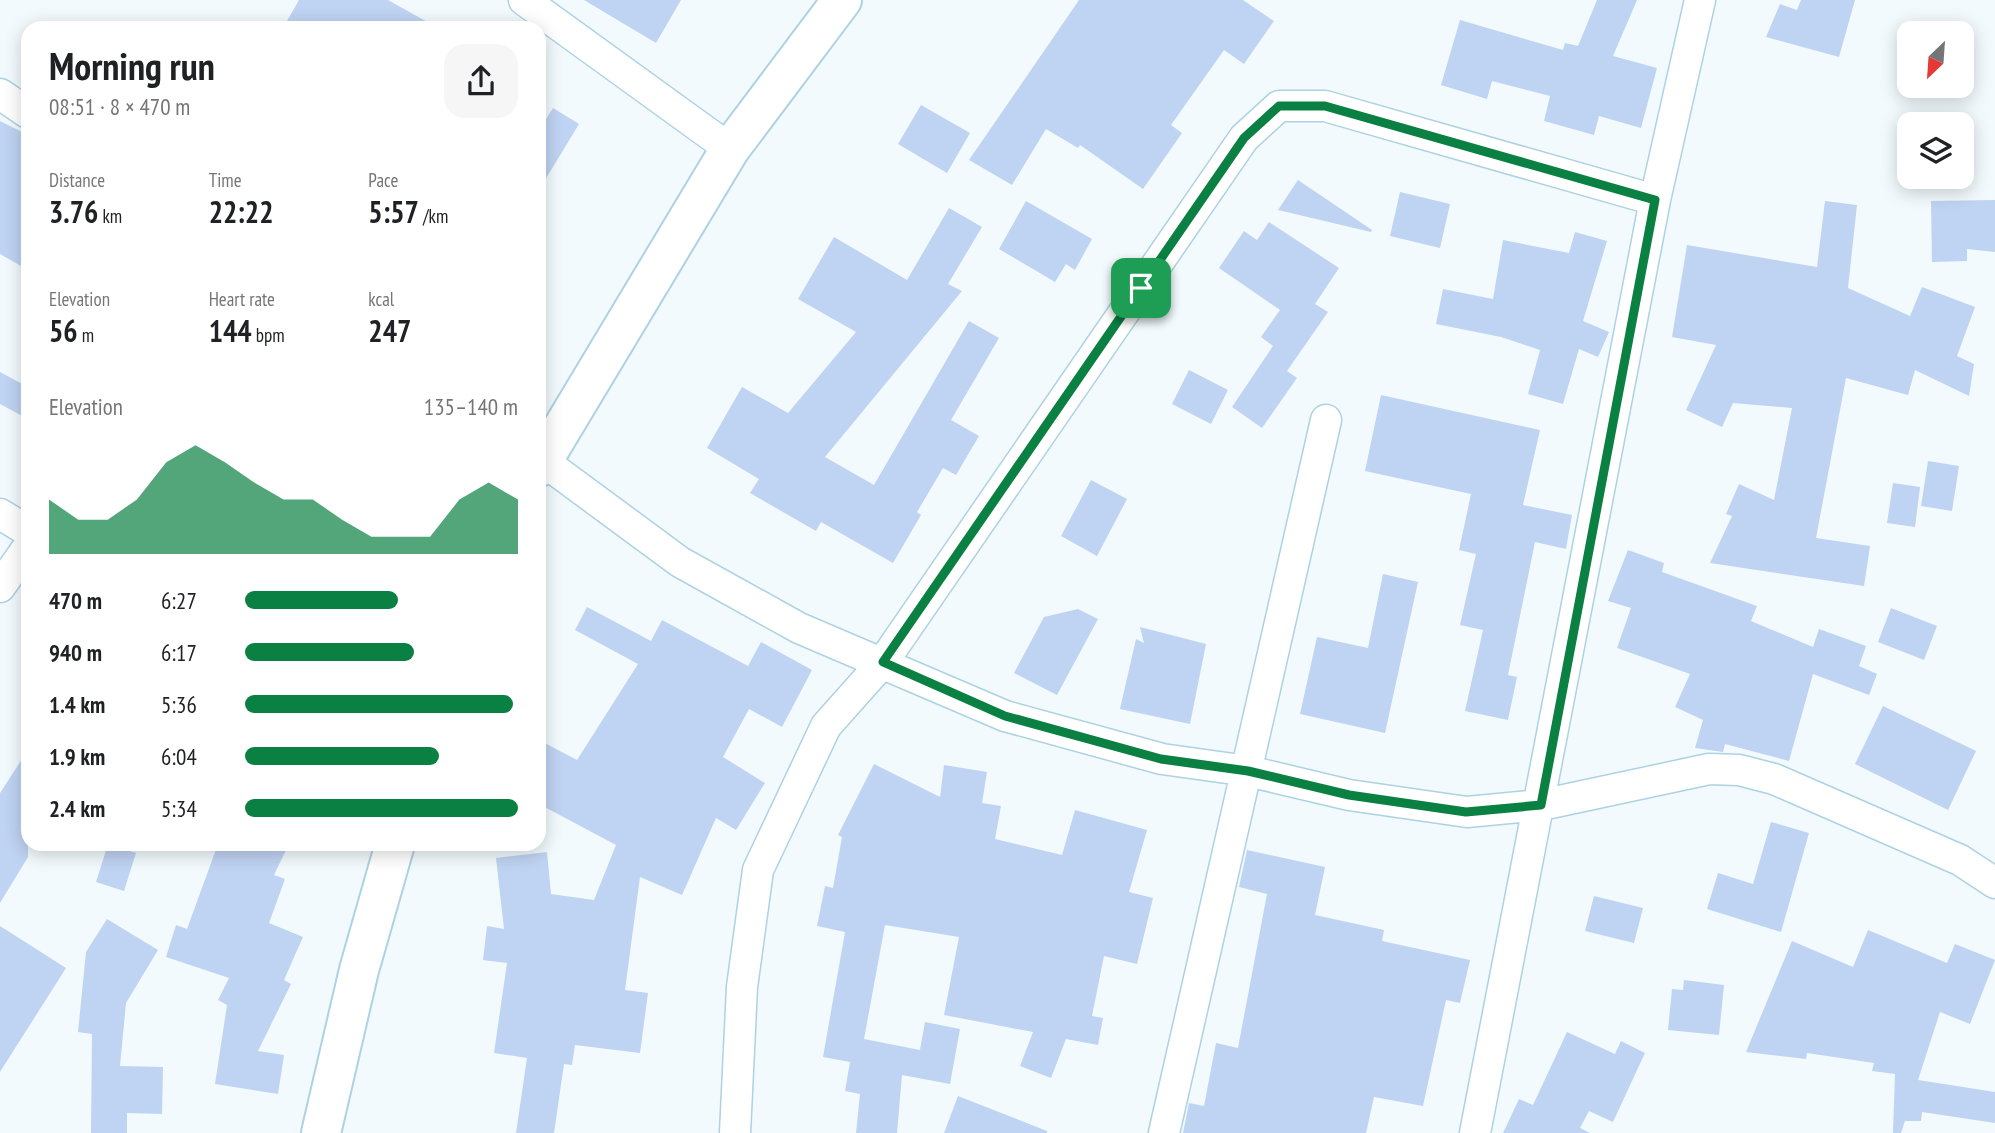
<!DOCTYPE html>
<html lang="en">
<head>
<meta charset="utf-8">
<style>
	:root { --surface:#fff; --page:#f6f6f6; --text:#202124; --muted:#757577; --accent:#0b8043 }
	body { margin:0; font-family:"PT Sans Narrow",sans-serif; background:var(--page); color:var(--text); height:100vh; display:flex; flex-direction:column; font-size:26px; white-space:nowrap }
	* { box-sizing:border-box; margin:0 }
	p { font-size:23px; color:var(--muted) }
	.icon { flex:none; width:38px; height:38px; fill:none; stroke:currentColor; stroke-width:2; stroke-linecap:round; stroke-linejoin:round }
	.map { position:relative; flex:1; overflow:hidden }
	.drawer { position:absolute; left:21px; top:21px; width:525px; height:830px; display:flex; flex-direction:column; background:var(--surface); border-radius:21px; box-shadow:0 4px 18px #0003 }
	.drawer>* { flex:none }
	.needle { width:46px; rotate:205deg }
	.tools { position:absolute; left:1897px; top:21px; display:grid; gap:14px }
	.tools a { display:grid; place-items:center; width:77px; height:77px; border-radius:14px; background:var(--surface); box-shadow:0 4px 18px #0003; font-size:35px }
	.pin { position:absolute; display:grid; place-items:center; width:60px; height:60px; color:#fff; margin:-30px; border-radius:14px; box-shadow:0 4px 10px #0006 }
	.round { display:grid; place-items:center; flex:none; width:74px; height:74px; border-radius:21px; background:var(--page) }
	.headline { display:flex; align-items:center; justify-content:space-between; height:119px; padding:0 28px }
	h1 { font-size:38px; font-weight:700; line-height:52px }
	.figures { display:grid; grid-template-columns:repeat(3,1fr); gap:10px; height:119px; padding:7px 28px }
	.figures div { display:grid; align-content:center }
	.figures b { font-size:30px; font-weight:700 }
	.figures small { font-size:19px; font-weight:400 }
	.figures p { font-size:19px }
	.chart { height:196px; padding:14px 28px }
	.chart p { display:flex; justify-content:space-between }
	.chart svg { width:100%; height:126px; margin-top:7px; fill:var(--accent); opacity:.7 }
	ul { padding:0 28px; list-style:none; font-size:23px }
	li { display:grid; grid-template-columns:112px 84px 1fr; align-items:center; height:52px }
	li i { height:18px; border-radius:9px; background:var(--accent) }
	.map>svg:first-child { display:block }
	.building { fill:#bfd3f2 }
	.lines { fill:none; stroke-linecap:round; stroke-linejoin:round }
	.street-casing { stroke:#acd2e4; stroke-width:33 }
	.secondary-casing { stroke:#acd2e4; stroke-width:42 }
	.street { stroke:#fff; stroke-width:30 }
	.secondary { stroke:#fff; stroke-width:38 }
	.route-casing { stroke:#fff; stroke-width:14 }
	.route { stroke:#0b8043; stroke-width:9 }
</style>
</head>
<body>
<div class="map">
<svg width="1995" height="1133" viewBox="0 0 1995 1133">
	<rect width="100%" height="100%" fill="#f2fafe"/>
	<!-- building -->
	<path class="building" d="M299 0H388L438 28H283Z
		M584 0H681L656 43Z
		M1079 0H1243L1274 21 1244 64 1224 50 1171 125 1182 133 1143 189 1080 145 1078 148 1046 129 1012 185 969 160Z
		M1597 0H1637L1613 56 1657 68 1641 128 1599 116 1594 135 1544 121 1550 96 1492 81 1487 99 1441 85 1460 20 1563 50 1565 43 1578 46Z
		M1801 0H1855L1839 57 1766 37 1780 4 1797 10Z
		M921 105 970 133 947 173 898 144Z
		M553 108 579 124 539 190V130Z
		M0 121 28 135V270L0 254Z
		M1298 180 1372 230 1371 232 1278 210Z
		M1400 192 1450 204 1440 248 1390 236Z
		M1995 200V252L1967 249V261L1932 262 1931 201Z
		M1026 201 1092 239 1075 270 1066 264 1055 282 999 249Z
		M1825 201 1857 205 1848 288 1910 316 1922 287 1975 307 1957 356 1974 364 1969 396 1915 370 1908 395 1846 378 1816 538 1870 546 1864 586 1710 563 1732 516 1726 514 1739 484 1774 500 1792 408 1733 403 1722 427 1686 410 1716 345 1672 337 1687 245 1817 267Z
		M949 208 982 227 948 284 962 291 825 457 874 485 969 321 999 338 951 420 979 436 956 475 943 468 917 512 921 515 893 563 821 522 816 531 750 493 759 479 707 448 742 387 788 413 856 332 798 299 834 237 907 280Z
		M1269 222 1339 268 1315 304 1328 312 1287 371 1297 378 1262 428 1232 407 1273 346 1261 337 1280 310 1219 268 1244 231 1257 240Z
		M1575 232 1607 241 1583 321 1609 332 1598 357 1579 349 1563 404 1528 394 1540 350 1501 337 1436 324 1443 289 1493 299 1503 240 1569 253Z
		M1189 370 1228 390 1211 424 1172 404Z
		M0 372 28 387V419L0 404Z
		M1381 395 1540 430 1523 505 1572 515 1566 549 1535 542 1508 675 1517 677 1508 720 1465 711 1483 630 1460 625 1476 554 1459 550 1471 494 1365 471Z
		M1928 461 1959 466 1952 511 1921 506Z
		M1091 480 1127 499 1097 556 1061 536Z
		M1893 483 1920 487 1915 527 1887 523Z
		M1628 550 1664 563 1662 572 1757 606 1751 621 1813 647 1819 629 1866 646 1859 666 1877 674 1869 695 1813 674 1789 761 1725 744 1723 752 1695 748 1703 720 1675 707 1690 674 1617 648 1631 608 1608 601Z
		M1383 574 1418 582 1385 733 1300 714 1317 637 1368 648Z
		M587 607 651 641 662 620 748 666 761 642 812 670 782 727 749 709 723 757 765 783 736 830 716 818 682 895 640 877 625 990 648 993 640 1053 575 1045 572 1065 564 1064 554 1133H516L527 1058 494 1053 507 963 483 960 487 926 504 929 496 858 547 852 551 894 594 900 616 845 539 804V740L577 760 638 664 575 630Z
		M1891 608 1937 626 1924 660 1878 642Z
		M1078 609 1098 619 1057 695 1014 673 1044 617Z
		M1140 627 1206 644 1190 724 1120 709 1136 639 1144 643Z
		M1883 706 1976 751 1948 810 1855 764Z
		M28 750V857L0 903V793Z
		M874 764 940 797 944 765 987 772 982 803 1001 806 995 839 1062 855 1075 810 1147 830 1129 892 1153 898 1137 964 1104 956 1092 1016 1103 1018 1098 1045 1066 1039 1051 1078 1020 1066 1033 1032 944 1015 959 937 885 925 864 1039 920 1050 925 1022 960 1029 950 1084 902 1075 897 1133H856L860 1094 845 1091 850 1062 823 1057 845 932 817 926 825 886 833 888 842 837 838 835Z
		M1771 822 1809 833 1781 932 1707 909 1718 873 1753 884Z
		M108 844 136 853 124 891 96 882Z
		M218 844H289L274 875 285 879 269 923 303 937 284 980 291 984 258 1051 284 1055 278 1094 215 1084 227 1005 218 1000 229 978 166 957 176 925 187 929Z
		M1247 850 1325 867 1315 915 1384 930 1382 941 1470 960 1460 1003 1446 1000 1423 1106 1374 1097 1366 1133H1183L1189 1103 1204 1106 1216 1043 1238 1048 1267 894 1239 887Z
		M1594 896 1643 908 1634 943 1585 931Z
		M107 919 158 950 126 1003 120 1066 163 1067 162 1114 127 1113V1133H91L92 1034 78 1032 86 952Z
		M0 926 66 968 0 1072Z
		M1868 930 1947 963 1955 944 1995 960 1970 1024 1940 1012 1918 1080 1995 1092V1123L1922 1112 1921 1121H1905L1901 1133H1893L1895 1074 1872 1071 1874 1063 1807 1053 1806 1059 1746 1052 1792 941 1853 967Z
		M1684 980 1724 985 1719 1035 1668 1030 1672 989 1683 990Z
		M1567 1032 1615 1054 1621 1041 1645 1053 1613 1122 1589 1111 1580 1128 1590 1133H1503L1519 1099 1533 1105Z
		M958 1096 1047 1131V1133H944Z"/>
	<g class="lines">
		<!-- street casing -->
		<g class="street-casing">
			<path id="street" d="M524 0 730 149
				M0 94 28 113
				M539 458 680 562 799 628 1005 716 1162 759 1248 771 1349 795 1467 812 1541 805 1709 769 1739 770 1774 779 1960 860 1995 883
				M0 514 28 531
				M0 587 28 547
				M735 1133 742 987 758 870 826 726 883 662 1244 138 1279 106H1325L1655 200
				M1164 1133 1326 420
				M1475 1133 1655 200 1700 0"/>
		</g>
		<!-- secondary casing -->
		<g class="secondary-casing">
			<path id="secondary" d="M539 467 730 149 842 0
				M321 1133 359 970 395 844"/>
		</g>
		<!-- street -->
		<use href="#street" class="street"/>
		<!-- secondary -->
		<use href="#secondary" class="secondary"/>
	</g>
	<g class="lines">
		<!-- route casing -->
		<g class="route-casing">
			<path id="route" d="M1279 106H1325L1655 200 1541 805 1466 812 1349 795 1248 771 1161 759 1005 716 883 662 1244 138Z"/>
		</g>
		<!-- route -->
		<use href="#route" class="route"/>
	</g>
</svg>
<div class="tools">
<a><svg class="needle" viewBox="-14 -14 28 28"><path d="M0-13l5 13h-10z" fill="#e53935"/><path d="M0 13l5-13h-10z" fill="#757577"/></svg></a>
<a><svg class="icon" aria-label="layers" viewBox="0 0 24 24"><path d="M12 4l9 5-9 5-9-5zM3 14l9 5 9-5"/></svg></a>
</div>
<div class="pin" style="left:1141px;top:288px;background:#1e9e55"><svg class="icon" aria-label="arrive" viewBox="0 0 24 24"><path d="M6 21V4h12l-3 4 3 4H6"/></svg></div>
<section class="drawer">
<div class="headline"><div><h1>Morning run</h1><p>08:51 · 8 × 470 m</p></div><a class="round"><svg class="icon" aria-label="share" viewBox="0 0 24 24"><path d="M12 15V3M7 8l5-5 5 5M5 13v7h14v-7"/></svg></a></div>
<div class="figures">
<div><p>Distance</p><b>3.76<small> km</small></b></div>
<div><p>Time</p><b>22:22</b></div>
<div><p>Pace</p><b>5:57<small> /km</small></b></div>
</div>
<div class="figures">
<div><p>Elevation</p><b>56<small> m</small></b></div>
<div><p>Heart rate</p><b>144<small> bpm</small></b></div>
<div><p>kcal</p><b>247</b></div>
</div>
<div class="chart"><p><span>Elevation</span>135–140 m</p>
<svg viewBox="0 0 160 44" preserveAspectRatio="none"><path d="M0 44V25L10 32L20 32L30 25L40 12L50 6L60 12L70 19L80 25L90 25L100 32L110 38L120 38L130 38L140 25L150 19L160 25V44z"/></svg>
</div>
<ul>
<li><b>470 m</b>6:27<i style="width:56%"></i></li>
<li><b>940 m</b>6:17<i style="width:62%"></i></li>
<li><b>1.4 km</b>5:36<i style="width:98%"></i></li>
<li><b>1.9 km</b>6:04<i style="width:71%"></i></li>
<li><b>2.4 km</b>5:34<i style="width:100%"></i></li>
</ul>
</section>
</div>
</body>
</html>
